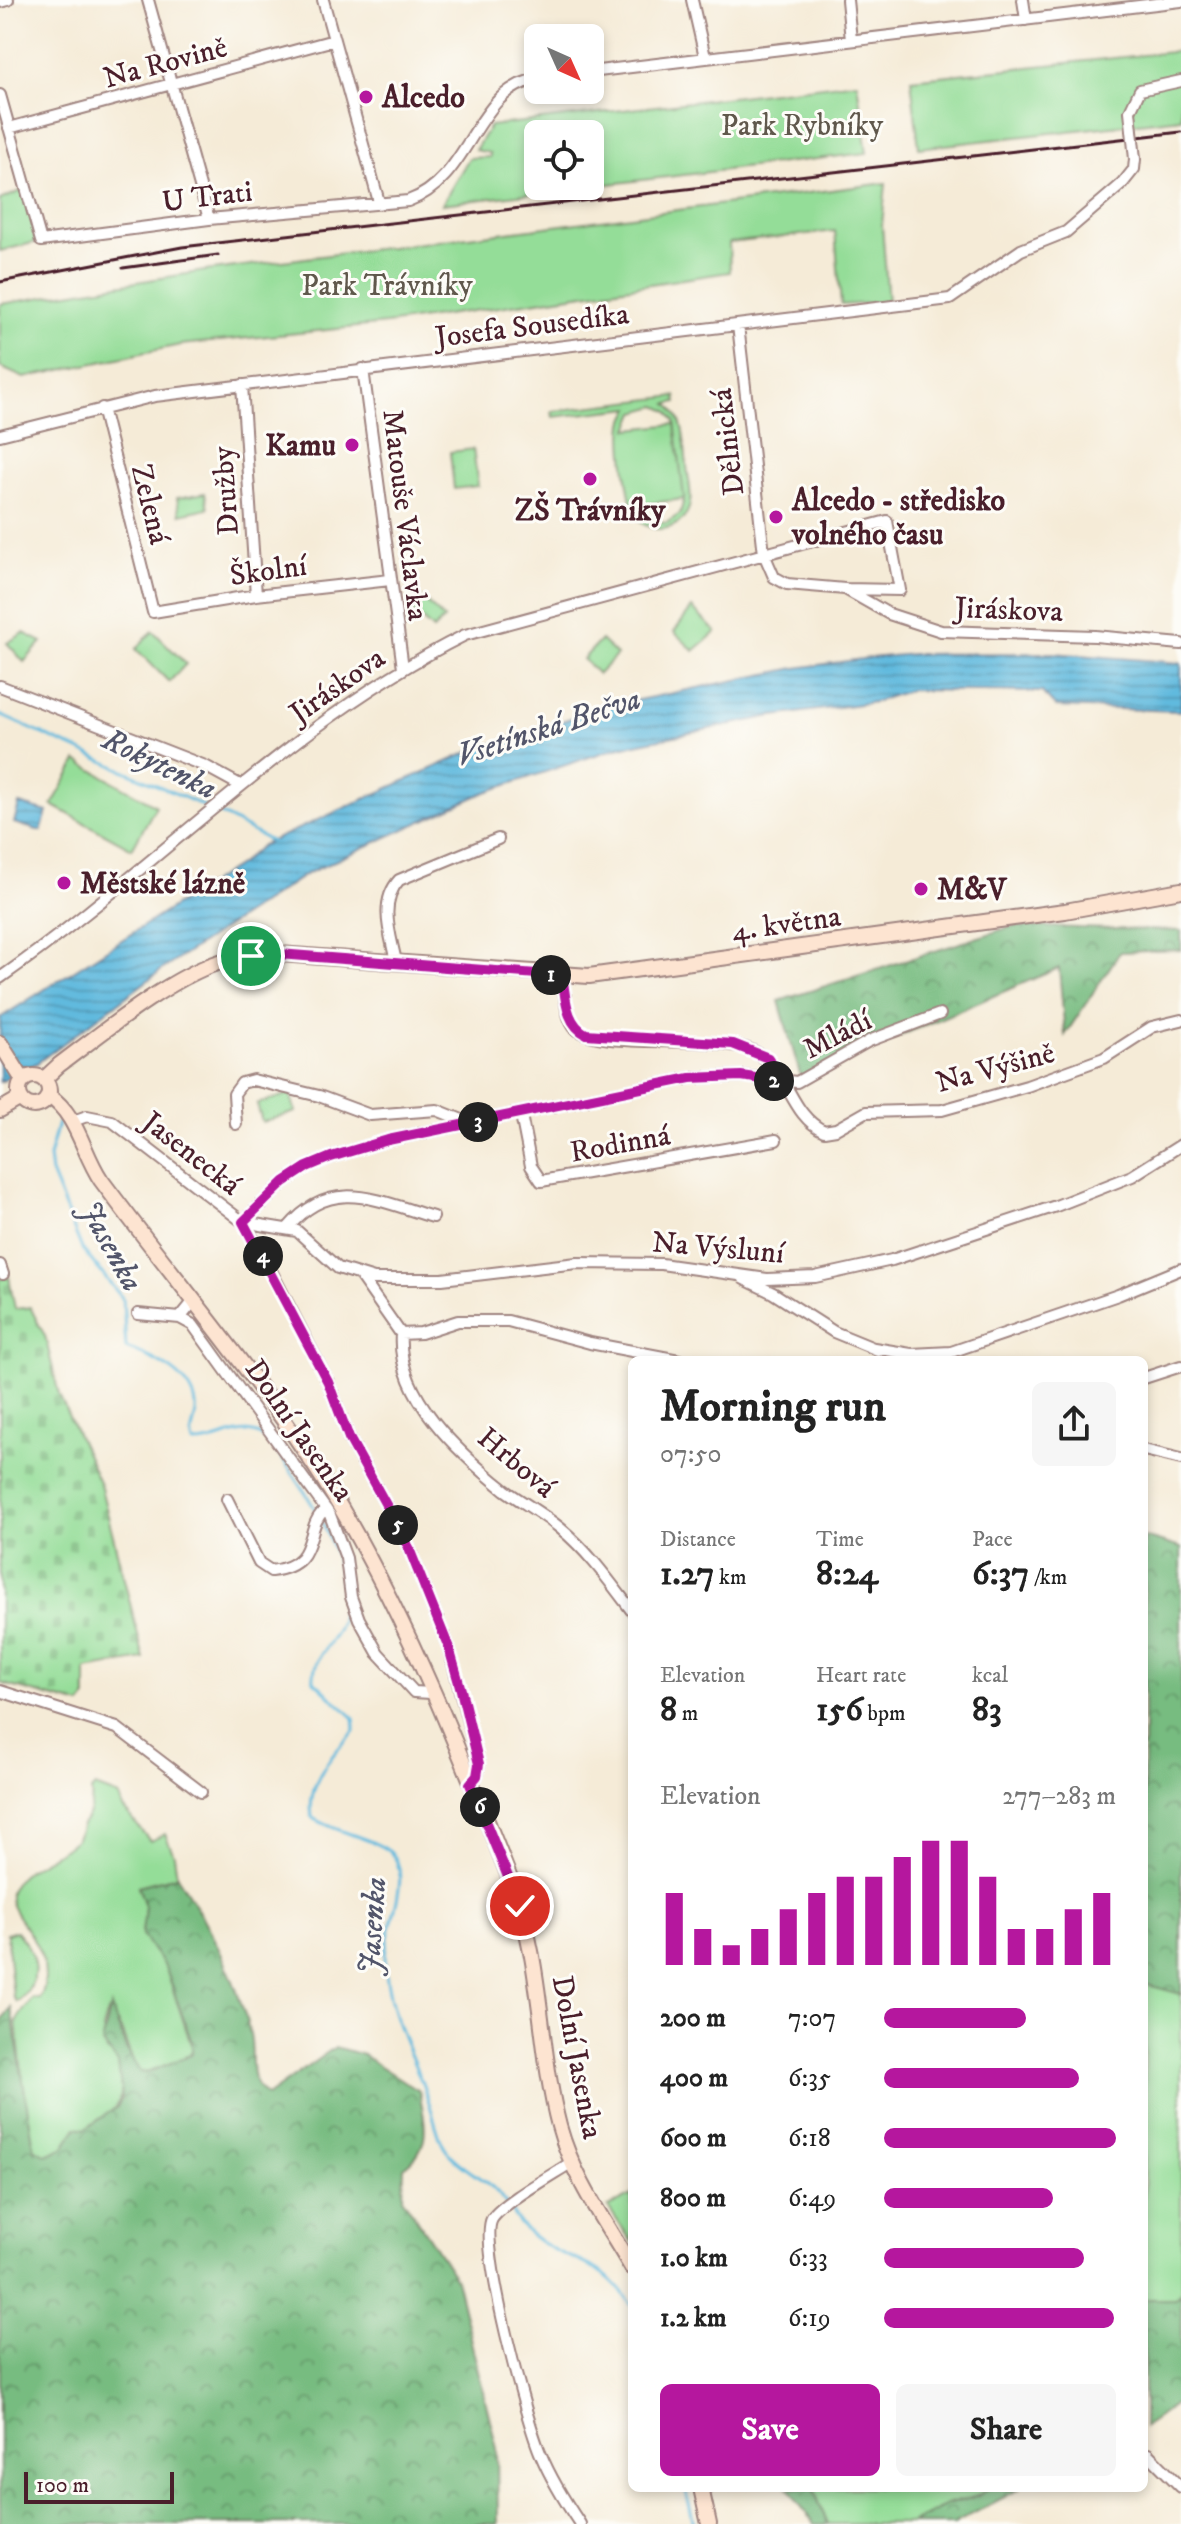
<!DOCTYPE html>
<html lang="en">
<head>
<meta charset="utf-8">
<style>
	:root { --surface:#fff; --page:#f6f6f6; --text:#222; --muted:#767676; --accent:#b5179e }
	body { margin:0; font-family:"IM FELL DW Pica",serif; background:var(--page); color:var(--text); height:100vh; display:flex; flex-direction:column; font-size:30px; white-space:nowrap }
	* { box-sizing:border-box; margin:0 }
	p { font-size:26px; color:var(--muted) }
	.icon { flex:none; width:44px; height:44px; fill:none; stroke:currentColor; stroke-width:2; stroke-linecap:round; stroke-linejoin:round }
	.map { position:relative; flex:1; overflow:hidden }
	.drawer { position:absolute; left:628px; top:1356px; width:520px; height:1136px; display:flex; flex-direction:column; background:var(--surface); border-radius:12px; box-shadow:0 4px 12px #0003 }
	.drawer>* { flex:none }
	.needle { width:52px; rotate:135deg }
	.buttons { position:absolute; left:524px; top:24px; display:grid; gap:16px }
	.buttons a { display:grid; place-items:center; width:80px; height:80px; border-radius:12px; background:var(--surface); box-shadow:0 4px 12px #0003; font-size:40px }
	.scale { position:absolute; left:24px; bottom:20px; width:150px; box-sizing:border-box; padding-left:8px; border:4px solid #4a1f2b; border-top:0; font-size:22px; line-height:28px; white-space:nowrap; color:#4a1f2b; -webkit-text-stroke:6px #fdfcf7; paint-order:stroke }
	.pin { position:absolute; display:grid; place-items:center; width:68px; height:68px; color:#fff; margin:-34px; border:4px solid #fff; border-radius:50%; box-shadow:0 2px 8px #0007 }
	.km { position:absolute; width:40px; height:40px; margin:-20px; border-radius:50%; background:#222; color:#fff; font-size:22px; line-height:40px; text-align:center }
	.round { display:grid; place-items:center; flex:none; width:84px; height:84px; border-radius:12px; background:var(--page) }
	.summary { display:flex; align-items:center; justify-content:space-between; height:136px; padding:0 32px }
	h1 { font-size:44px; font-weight:800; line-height:60px }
	.figures { display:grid; grid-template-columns:repeat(3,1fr); gap:12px; height:136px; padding:8px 32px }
	.figures div { display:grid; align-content:center }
	.figures b { font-size:34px; font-weight:800 }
	.figures small { font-size:22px; font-weight:400 }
	.figures p { font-size:22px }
	.chart { height:224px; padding:16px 32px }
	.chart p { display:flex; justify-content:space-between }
	.chart svg { width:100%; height:144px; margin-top:8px; stroke:var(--accent); stroke-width:6 }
	.button { display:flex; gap:16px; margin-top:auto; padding:16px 32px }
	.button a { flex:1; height:92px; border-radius:12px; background:var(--accent); color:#fff; font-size:32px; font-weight:800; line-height:92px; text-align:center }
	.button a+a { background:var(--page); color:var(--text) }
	ul { padding:0 32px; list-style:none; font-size:26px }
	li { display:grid; grid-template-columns:128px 96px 1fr; align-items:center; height:60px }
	li i { height:20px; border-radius:10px; background:var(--accent) }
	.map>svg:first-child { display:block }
	.green { fill:#94dd98; stroke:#6f7e62; stroke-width:2; fill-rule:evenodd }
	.forest { fill:url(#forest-crowns); stroke:#606e56; stroke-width:2 }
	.cemetery { fill:url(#cemetery-stones); stroke:#6f7e62; stroke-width:2 }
	.water { fill:url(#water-rules); stroke:#566c84; stroke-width:2 }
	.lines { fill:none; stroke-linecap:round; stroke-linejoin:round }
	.stream { stroke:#61bade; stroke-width:3 }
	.street-casing { stroke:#a08581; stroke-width:14 }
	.secondary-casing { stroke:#a08581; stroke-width:18 }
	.street { stroke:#fff; stroke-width:10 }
	.secondary { stroke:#fde4d1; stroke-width:14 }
	.rail { stroke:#4a1f2b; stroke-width:3 }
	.street-bridge-casing { stroke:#a08581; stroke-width:14; stroke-linecap:butt }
	.street-bridge { stroke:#fff; stroke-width:10 }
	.route-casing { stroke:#fff; stroke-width:16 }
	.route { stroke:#b5179e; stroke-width:10 }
	.poi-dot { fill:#b5179e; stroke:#fdfcf7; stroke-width:3 }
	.labels { text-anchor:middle; stroke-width:6; stroke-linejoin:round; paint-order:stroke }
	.street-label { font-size:30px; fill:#4a1f2b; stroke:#fdfcf7 }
	.poi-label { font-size:30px; font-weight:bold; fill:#4a1f2b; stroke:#fdfcf7; text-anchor:start }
	.park-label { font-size:30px; fill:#60584c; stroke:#fdfcf7 }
	.water-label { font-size:32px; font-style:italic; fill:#52556a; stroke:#fdfcf7 }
</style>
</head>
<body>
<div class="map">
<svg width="1181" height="2524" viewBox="0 0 1181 2524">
	<defs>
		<pattern id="forest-crowns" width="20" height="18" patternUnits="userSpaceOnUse" patternTransform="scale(2)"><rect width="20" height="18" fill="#77bc80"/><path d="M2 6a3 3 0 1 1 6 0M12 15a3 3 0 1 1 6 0" fill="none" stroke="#649869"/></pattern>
		<pattern id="cemetery-stones" width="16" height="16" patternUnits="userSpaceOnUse" patternTransform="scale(2)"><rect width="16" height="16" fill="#94dd98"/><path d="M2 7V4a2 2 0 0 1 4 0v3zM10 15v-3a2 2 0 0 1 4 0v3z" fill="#81bd83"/></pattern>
		<pattern id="water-rules" width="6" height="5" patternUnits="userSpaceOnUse" patternTransform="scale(2)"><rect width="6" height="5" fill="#61bade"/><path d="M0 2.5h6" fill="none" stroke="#5297b4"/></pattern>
	</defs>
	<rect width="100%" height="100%" fill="#fdfcf7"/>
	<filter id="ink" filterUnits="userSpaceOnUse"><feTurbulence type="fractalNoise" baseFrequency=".0125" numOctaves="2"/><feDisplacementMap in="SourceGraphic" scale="16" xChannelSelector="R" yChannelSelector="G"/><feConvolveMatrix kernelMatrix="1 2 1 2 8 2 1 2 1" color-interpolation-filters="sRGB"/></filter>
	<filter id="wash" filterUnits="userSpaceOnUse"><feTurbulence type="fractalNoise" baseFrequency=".006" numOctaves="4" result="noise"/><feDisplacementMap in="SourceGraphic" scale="32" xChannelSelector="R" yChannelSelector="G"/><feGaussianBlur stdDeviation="1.8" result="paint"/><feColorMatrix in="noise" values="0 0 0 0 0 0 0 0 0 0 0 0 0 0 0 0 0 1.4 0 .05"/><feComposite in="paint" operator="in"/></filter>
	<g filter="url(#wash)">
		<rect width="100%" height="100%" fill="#f5ebd7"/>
		<!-- green -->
		<path class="green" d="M1181 51V118L919 148 911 79Z
			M857 82 867 153 442 204 469 158 490 157V153L475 150 490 126ZM538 134H590V186H538Z
			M886 183 882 225 888 302 841 305 835 231 729 243 730 272 386 324 180 345 24 378 0 367V304L205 271Z
			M28 188 41 241 0 251V200Z
			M676 396 677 402 668 404C686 419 684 445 687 466 688 478 692 491 690 503 687 527 656 538 639 520 628 509 621 440 624 424 625 418 628 413 631 408L553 417 552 411ZM657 406 668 411 675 421 684 498 675 424 629 429 636 412ZM684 499 680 514 666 523 649 521 637 505Z
			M473 449 478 486 454 489 450 452Z
			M205 493 208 508 180 514 177 498Z
			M422 598 444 619 433 630 411 610Z
			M692 608 716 632 694 651 674 632Z
			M153 631 186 664 169 682 136 649Z
			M24 633 42 642 24 662 7 643Z
			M601 640 617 655 598 674 583 659Z
			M77 761 156 806 132 849 52 805Z
			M290 1094 296 1112 262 1122 257 1104Z
			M95 1787 119 1796 123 1808 150 1841 165 1834 174 1855 177 1876 138 1886 145 1906 142 1935 166 1969 193 2050 188 2057 147 2073 140 2072C125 2054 126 2026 108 2012L103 2029 107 2051C115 2055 118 2061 120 2071 129 2100 110 2117 85 2130L77 2128 63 2148 46 2155 34 2148 27 2115 16 2021 32 1999H40C63 1947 0 1915 11 1889 22 1866 56 1858 74 1841 80 1836 79 1831 82 1825 90 1814 93 1805 91 1791Z
			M16 1931C37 1955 44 1980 17 2002L13 1997 7 1934Z
			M1145 1981 1181 1994V2293L1176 2299H1144Z
			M632 2195V2242L608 2207Z
			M813 2488H989L978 2496 946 2505 911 2524H828Z"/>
		<!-- forest -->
		<path class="forest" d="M1013 926 1181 931V950L1120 952 1065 1035 1059 968 801 1078 779 1001Z
			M1144 1537 1181 1548V1994L1144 1984Z
			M177 1876C208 1923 237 1979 250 2034 255 2057 245 2080 267 2096L335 2047 363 2055 419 2091C425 2121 433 2147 404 2167L403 2198 456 2279 497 2449 498 2524H0V2025L11 2007 34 2148 46 2155 63 2148 77 2127 85 2129 117 2107 122 2098 118 2063 102 2043 111 2007 126 2048 140 2072 147 2073 192 2054V2043L166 1969 142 1935 145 1906 138 1886Z
			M1181 2293V2400L1144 2427V2299H1176Z
			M788 2488H813L828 2524H814Z
			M989 2488H1021L954 2524H911L946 2505 978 2496Z"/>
		<!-- cemetery -->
		<path class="cemetery" d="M9 1277 15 1309 30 1307 45 1336 59 1395 100 1484 144 1659 86 1669V1699L81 1705 0 1683V1279Z"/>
		<!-- water -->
		<path class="water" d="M1053 653 1181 663V711L1056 707 1042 692 910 690 874 702 767 717 616 748 483 793 308 873 163 969 37 1063 0 1082V1018L240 864 262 845 469 752 604 707 796 668 870 658 913 654Z
			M19 804 47 812 41 831 14 823Z"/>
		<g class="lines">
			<!-- stream -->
			<path class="stream" d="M0 715 208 808
				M215 811 272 842
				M58 1123 49 1157 51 1173 82 1249 123 1299 126 1348C152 1357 199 1378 196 1412 195 1423 189 1432 193 1443 213 1445 233 1429 253 1433 270 1437 279 1454 288 1467 319 1511 347 1558 342 1615 339 1641 311 1654 314 1681L354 1718 355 1731C332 1754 306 1783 312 1817 334 1832 373 1838 390 1852 415 1873 384 1931 385 1958 387 2012 407 2042 425 2091 432 2108 435 2126 442 2143 449 2160 477 2175 492 2187 507 2200 514 2221 530 2234 568 2266 601 2255 632 2306
				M685 2488 694 2524"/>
		</g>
	</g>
	<g filter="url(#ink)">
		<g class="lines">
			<!-- street casing -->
			<g class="street-casing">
				<path id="street" d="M148 0 209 219
					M323 0 379 202
					M692 0 705 57
					M847 0 851 40
					M1023 0 1026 20
					M0 2 8 0
					M590 72 1181 1
					M0 95 41 241 209 219 408 201C472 179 474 88 538 79
					M1130 111 1140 90 1181 81
					M9 128 334 40
					M738 325 764 554 774 577 787 584 845 589 889 614 941 631 1095 636 1181 644
					M363 369 403 668
					M242 385 256 595
					M102 408 153 612 256 595 390 580
					M0 435 155 396 950 299 1021 250 1066 232 1122 184 1134 169 1135 159
					M0 686 205 766 238 784
					M396 962C391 936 378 903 399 880L498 839
					M562 976C565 991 565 1019 576 1029 601 1050 715 1033 753 1051 789 1067 788 1114 824 1131L836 1129 866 1112 942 1110 1027 1086 1104 1058 1152 1027 1181 1020
					M0 978C158 868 290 722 465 635L887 521 900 590 845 589
					M521 1115 531 1166 541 1181 776 1140
					M73 1121 87 1116 112 1121 243 1222 264 1257 328 1382 349 1438 406 1541 449 1648 479 1764 477 1776 470 1784
					M236 1124 234 1094 242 1083 253 1080 319 1096 370 1115 437 1110 472 1124
					M243 1222 297 1231 338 1268 374 1279H442L577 1263 661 1264 767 1279 815 1277 892 1260 1056 1206 1132 1176 1181 1145
					M243 1222 284 1182 307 1167 331 1157 388 1140 690 1078 741 1076 797 1082 869 1041 940 1014
					M288 1228C331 1175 378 1201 433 1217
					M0 1265 3 1274
					M361 1277 401 1334 421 1333 458 1321H508L590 1343 679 1360
					M744 1279 773 1293 834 1332 878 1350
					M193 1302 180 1318 193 1325 330 1515 346 1558 351 1597 359 1619 378 1653 414 1692 431 1693
					M138 1314 180 1318
					M401 1334C396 1396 460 1454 505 1490 523 1503 543 1514 560 1528 589 1552 610 1582 632 1611
					M874 1348 911 1354 951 1352 1118 1295 1181 1269
					M1144 1378 1181 1366
					M1144 1450 1181 1459
					M227 1499 259 1563 271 1571C322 1565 302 1527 326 1509
					M0 1691 117 1728 201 1792
					M572 2162C554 2174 502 2203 492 2219 478 2242 527 2424 541 2455 551 2479 566 2503 580 2524
					M1148 2454 1181 2487"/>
			</g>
			<!-- secondary casing -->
			<g class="secondary-casing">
				<path id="secondary" d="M0 1043 23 1080
					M19 1091a15 15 0 1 1 30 0a15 15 0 1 1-30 0Z
					M44 1079 59 1065C102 1033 168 979 217 963 237 956 258 955 279 954L589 976 1065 911 1181 890
					M49 1096C78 1115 82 1152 101 1180 181 1288 272 1392 341 1508 410 1626 462 1757 512 1884 543 1962 538 2046 559 2126 573 2178 605 2222 632 2268
					M0 1110 19 1099
					M701 2488 709 2524"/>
			</g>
			<!-- street -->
			<use href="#street" class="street"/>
			<!-- secondary -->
			<use href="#secondary" class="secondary"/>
			<!-- rail -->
			<path class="rail" d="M123 268 218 255
				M0 282 182 247 1181 132"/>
			<!-- street-bridge casing -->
			<g class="street-bridge-casing">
				<path id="street-bridge" d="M1130 111 1135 159"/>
			</g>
			<!-- street-bridge -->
			<use href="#street-bridge" class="street-bridge"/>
		</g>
	</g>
	<g class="lines" filter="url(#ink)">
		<!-- route casing -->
		<g class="route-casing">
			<path id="route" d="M251 956 279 954 562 976C566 997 565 1023 586 1034L733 1044 768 1058 784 1082 741 1076 690 1078 388 1140 331 1157 307 1167 284 1182 243 1222 328 1382 349 1438 406 1541 449 1648 461 1690 479 1764 477 1776 470 1784 520 1906"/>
		</g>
		<!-- route -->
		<use href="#route" class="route"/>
	</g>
	<!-- markers -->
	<g class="poi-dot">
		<circle cx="366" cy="97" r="8"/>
		<circle cx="352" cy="445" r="8"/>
		<circle cx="590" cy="479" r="8"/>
		<circle cx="776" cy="517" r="8"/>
		<circle cx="64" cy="883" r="8"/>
		<circle cx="921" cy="889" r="8"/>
	</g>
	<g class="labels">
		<!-- street labels -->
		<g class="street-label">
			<text transform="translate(165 62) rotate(-15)" y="10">Na Rovině</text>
			<text transform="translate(207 196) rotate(-7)" y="10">U Trati</text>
			<text transform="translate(532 325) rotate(-7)" y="10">Josefa Sousedíka</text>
			<text transform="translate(727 442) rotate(-97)" y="10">Dělnická</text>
			<text transform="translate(225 491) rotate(-94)" y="10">Družby</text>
			<text transform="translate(151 504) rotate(76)" y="10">Zelená</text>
			<text transform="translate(406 515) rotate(83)" y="10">Matouše Václavka</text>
			<text transform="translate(268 570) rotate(-8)" y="10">Školní</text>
			<text transform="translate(1009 609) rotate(2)" y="10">Jiráskova</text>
			<text transform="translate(337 685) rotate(-35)" y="10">Jiráskova</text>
			<text transform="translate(786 923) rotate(-8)" y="10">4. května</text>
			<text transform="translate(837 1034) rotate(-27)" y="10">Mládí</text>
			<text transform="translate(995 1067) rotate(-15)" y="10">Na Výšině</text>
			<text transform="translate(620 1143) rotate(-10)" y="10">Rodinná</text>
			<text transform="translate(192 1153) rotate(38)" y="10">Jasenecká</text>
			<text transform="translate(718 1247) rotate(5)" y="10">Na Výsluní</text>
			<text transform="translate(300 1430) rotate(55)" y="10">Dolní Jasenka</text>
			<text transform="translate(517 1462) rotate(40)" y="10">Hrbová</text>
			<text transform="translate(578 2057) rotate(79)" y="10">Dolní Jasenka</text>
		</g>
		<!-- poi labels -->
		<g class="poi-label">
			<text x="382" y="107">Alcedo</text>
			<text x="336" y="455" text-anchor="end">Kamu</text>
			<text x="792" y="510">Alcedo - středisko<tspan x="792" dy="34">volného času</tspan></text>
			<text x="590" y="520" text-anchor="middle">ZŠ Trávníky</text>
			<text x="80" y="893">Městské lázně</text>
			<text x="937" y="899">M&amp;V</text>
		</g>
		<!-- park labels -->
		<g class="park-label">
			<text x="802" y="135">Park Rybníky</text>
			<text x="387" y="295">Park Trávníky</text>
		</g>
		<!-- water labels -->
		<g class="water-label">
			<text transform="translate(548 726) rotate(-18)" y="11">Vsetínská Bečva</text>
			<text transform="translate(160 763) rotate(26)" y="11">Rokytenka</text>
			<text transform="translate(112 1245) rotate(61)" y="11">Jasenka</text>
			<text transform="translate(371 1926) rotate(-86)" y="11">Jasenka</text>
		</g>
	</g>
</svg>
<div class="buttons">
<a><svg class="needle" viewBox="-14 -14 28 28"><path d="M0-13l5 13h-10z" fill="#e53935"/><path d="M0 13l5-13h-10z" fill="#767676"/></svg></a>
<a><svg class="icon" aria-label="locate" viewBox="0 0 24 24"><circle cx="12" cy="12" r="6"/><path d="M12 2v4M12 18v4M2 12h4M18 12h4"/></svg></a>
</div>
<div class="scale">100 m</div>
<div class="pin" style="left:251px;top:956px;background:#1e9e55"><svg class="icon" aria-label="arrive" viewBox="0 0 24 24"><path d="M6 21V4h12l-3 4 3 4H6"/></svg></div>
<div class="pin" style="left:520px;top:1906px;background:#d93025"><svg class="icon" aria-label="check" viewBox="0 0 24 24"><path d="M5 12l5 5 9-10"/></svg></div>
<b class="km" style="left:551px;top:975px">1</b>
<b class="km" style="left:774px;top:1081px">2</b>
<b class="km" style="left:478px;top:1122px">3</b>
<b class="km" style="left:263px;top:1256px">4</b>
<b class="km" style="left:398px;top:1525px">5</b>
<b class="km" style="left:480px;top:1807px">6</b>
<section class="drawer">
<div class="summary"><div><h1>Morning run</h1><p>07:50</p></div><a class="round"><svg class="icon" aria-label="share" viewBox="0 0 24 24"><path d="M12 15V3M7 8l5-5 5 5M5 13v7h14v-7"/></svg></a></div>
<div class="figures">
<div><p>Distance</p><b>1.27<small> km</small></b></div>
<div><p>Time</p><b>8:24</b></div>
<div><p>Pace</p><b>6:37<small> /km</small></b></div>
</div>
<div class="figures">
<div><p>Elevation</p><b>8<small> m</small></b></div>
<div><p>Heart rate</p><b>156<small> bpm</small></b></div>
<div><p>kcal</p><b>83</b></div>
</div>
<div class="chart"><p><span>Elevation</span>277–283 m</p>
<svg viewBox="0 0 160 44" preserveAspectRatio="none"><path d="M5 44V22M15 44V33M25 44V38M35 44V33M45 44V27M55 44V22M65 44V17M75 44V17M85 44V11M95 44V6M105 44V6M115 44V17M125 44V33M135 44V33M145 44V27M155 44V22"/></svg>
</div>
<ul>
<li><b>200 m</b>7:07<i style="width:61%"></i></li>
<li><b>400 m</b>6:35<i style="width:84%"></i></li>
<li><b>600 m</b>6:18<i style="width:100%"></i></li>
<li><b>800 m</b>6:49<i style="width:73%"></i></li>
<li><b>1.0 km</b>6:33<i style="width:86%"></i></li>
<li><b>1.2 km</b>6:19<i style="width:99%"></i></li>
</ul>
<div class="button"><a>Save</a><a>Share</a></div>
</section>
</div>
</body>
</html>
